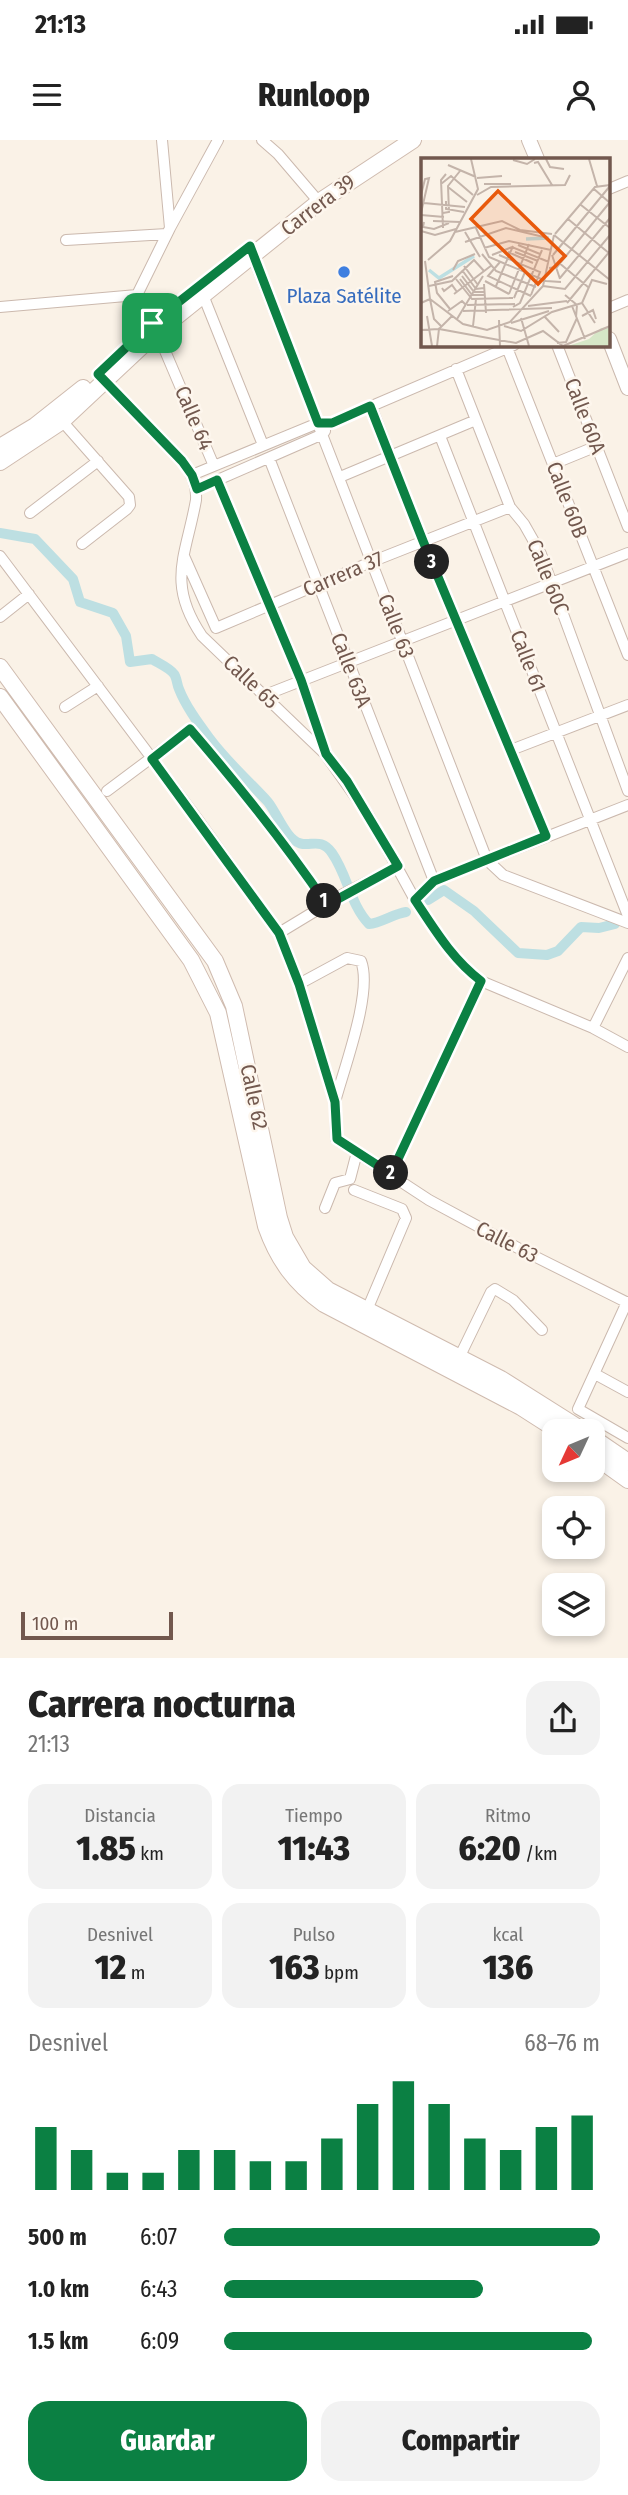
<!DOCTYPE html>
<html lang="es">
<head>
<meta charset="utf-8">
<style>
	:root { --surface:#fff; --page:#f2f2f2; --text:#222; --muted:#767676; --accent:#0b8043 }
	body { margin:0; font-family:"Fira Sans Condensed",sans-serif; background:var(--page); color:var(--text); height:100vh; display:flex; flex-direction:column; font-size:26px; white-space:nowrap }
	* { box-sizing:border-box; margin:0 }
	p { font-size:23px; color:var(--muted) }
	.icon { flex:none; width:38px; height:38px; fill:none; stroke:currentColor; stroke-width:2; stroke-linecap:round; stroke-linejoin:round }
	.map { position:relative; height:1518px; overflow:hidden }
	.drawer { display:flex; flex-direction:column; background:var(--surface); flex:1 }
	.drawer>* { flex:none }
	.needle { width:46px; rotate:226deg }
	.buttons { position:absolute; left:542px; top:1279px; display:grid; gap:14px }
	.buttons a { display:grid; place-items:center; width:63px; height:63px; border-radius:14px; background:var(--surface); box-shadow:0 4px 10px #0003; font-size:35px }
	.scale { position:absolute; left:21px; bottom:18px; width:152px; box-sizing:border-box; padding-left:7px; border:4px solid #72584e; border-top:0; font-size:19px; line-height:24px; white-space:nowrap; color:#72584e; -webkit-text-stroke:5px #fdf6ed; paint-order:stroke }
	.pin { position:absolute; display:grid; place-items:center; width:60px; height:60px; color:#fff; margin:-30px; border-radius:14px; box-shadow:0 4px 10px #0006 }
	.km { position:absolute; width:35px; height:35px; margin:-18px; border-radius:50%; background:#222; color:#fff; font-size:19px; line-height:35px; text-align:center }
	.round { display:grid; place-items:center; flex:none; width:74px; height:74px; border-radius:21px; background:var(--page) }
	.overview { display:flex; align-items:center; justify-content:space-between; height:119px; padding:0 28px }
	h1 { font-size:38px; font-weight:800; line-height:52px }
	.figures { display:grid; grid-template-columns:repeat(3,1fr); gap:10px; height:119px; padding:7px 28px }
	.figures div { display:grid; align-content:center; border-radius:18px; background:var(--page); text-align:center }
	.figures b { font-size:35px; font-weight:800 }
	.figures small { font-size:19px; font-weight:400 }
	.figures p { font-size:19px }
	.chart { height:196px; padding:14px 28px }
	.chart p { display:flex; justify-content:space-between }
	.chart svg { width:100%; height:126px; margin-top:7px; stroke:var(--accent); stroke-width:6 }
	.button { display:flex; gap:14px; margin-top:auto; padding:14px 28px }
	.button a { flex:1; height:80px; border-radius:21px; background:var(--accent); color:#fff; font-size:28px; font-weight:800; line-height:80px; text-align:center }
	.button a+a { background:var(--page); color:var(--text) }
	ul { padding:0 28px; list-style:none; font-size:23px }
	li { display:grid; grid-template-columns:112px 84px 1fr; align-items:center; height:52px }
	li i { height:18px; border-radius:9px; background:var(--accent) }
	.status { display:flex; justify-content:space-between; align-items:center; height:49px; padding:0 35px; background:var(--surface); direction:ltr }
	.status svg { height:19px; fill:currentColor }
	header { display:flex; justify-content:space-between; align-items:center; height:91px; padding:0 28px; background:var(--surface); font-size:32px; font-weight:800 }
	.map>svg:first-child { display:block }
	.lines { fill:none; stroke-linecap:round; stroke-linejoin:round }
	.canal { stroke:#bddfe2; stroke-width:10 }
	.minor-casing { stroke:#cbb9ae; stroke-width:12 }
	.tertiary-casing { stroke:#cbb9ae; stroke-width:16 }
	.secondary-casing { stroke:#cfbbaf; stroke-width:18 }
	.minor { stroke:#fff; stroke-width:10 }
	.tertiary { stroke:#fff; stroke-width:14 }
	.secondary { stroke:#fff; stroke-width:16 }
	.route-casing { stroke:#fff; stroke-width:14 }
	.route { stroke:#0b8043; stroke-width:9 }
	.shop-dot { fill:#3f7fe0; stroke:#fdf6ed; stroke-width:2.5 }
	.labels { text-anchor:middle; stroke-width:5; stroke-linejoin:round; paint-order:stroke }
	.street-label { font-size:21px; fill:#72584e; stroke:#fdf6ed }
	.shop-label { font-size:21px; fill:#366cbe; stroke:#fdf6ed }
	.inset-river { fill:none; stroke:#bddfe2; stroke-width:3.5 }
	.inset-road { fill:none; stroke:#c4b4aa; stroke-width:2 }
	.view { fill:#e8590c; fill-opacity:0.15; stroke:#e8590c; stroke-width:3.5 }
	.inset-edge { fill:none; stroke:#72584e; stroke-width:3.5 }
</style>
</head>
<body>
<div class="status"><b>21:13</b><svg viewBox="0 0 49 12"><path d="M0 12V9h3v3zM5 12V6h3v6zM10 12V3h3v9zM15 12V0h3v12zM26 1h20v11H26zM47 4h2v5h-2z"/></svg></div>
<header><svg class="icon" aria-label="menu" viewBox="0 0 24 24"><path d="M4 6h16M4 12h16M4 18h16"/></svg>Runloop<svg class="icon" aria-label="person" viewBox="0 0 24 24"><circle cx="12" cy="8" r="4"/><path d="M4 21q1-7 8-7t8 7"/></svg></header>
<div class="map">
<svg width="628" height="1519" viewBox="0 0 628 1519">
	<rect width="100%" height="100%" fill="#faf2e7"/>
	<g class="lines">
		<!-- canal -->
		<path class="canal" d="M0 393 35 399 73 439 80 462 113 473 126 496 130 522 152 519C158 523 170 528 174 534 177 538 177 545 179 549 186 567 199 584 210 599 227 622 249 641 268 662 275 671 280 684 288 694 305 716 317 692 332 713 348 736 350 764 369 784 381 783 393 774 406 772
			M428 760 444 750 474 771 518 813 547 815 558 811 581 787 599 788 615 784"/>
		<!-- minor casing -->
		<g class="minor-casing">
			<path id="minor" d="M162 0 170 88
				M262 0 278 14 319 62
				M609 49 628 41
				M66 100 167 94
				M249 106 487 720 503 735 628 783
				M203 155 263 305
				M0 167 137 155
				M609 168 628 160
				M152 183 137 155 170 88 218 0
				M157 192 214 326
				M506 205 628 515
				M557 205 628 387
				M456 229 510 367 524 384 541 414 628 651
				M98 234 182 321C191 334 197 343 196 360 186 416 166 443 202 496L325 614 369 676 415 760 444 804 468 831 481 841 593 888 628 907
				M371 266 423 401 546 697
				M62 281 129 357 130 365 127 369 82 404
				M440 296 628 776
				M269 318 434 741
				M553 324 597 306
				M192 335 318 283H332L514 205
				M340 337 476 280
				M217 340 301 540 324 611
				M197 349 323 294 325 291
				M30 373 98 321
				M0 416 196 677 279 793 299 844 335 962 336 999 429 1060 518 1108 628 1163
				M184 416 216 488 371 422 510 367
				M0 477 29 454
				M265 555 628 413
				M65 567 98 546
				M511 610 628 565
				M107 651 190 589C239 646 285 703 327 765
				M415 760 434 741 628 665
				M279 793 345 753 398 726
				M299 844 347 818 361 821C373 852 344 928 335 962
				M593 888 628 818
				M391 1034 481 841
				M354 1050 402 1069 406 1078 367 1170
				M325 1068 335 1043 350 1039 357 1012
				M627 1162 578 1269 628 1298
				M459 1218 491 1152 495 1149 513 1160 542 1190
				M595 1234 628 1252"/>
		</g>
		<!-- tertiary casing -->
		<g class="tertiary-casing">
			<path id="tertiary" d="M529 0 537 19
				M609 199 628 248"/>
		</g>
		<!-- secondary casing -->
		<g class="secondary-casing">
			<path id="secondary" d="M0 307 35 286 83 248
				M0 322 62 281 157 192 319 62 413 0
				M0 527 215 821 234 866 279 1078 285 1097 303 1128 328 1150 501 1239 585 1292
				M0 557 191 820 218 873 266 1086C278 1120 295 1143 324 1164L521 1267 560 1292
				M593 1298 628 1322
				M593 1315 628 1340"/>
		</g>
		<!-- minor -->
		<use href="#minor" class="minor"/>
		<!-- tertiary -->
		<use href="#tertiary" class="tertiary"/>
		<!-- secondary -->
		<use href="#secondary" class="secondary"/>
	</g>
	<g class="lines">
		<!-- route casing -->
		<g class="route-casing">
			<path id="route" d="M250 106 318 283H332L370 266 423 401 546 696 434 741 415 760C435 790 452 819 481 841L391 1034 337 999 335 962 299 844 279 793 152 619 190 589C239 646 285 703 327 765L398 726 347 641 326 614 301 540 217 340 197 349 192 335 182 321 98 234 152 183Z"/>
		</g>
		<!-- route -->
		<use href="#route" class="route"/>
	</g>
	<!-- markers -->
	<circle class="shop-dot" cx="344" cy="132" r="7"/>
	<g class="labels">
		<!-- street labels -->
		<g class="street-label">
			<text transform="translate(318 65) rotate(-37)" y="7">Carrera 39</text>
			<text transform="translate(585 276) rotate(69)" y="7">Calle 60A</text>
			<text transform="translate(194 278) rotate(67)" y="7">Calle 64</text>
			<text transform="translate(567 360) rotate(69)" y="7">Calle 60B</text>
			<text transform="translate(343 434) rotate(-23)" y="7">Carrera 37</text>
			<text transform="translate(548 437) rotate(68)" y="7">Calle 60C</text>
			<text transform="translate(396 486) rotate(69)" y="7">Calle 63</text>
			<text transform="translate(528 521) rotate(69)" y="7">Calle 61</text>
			<text transform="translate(351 530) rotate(69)" y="7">Calle 63A</text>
			<text transform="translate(251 542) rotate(43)" y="7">Calle 65</text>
			<text transform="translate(254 957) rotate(78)" y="7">Calle 62</text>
			<text transform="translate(507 1102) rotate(27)" y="7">Calle 63</text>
		</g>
		<!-- shop labels -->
		<g class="shop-label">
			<text x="344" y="163">Plaza Satélite</text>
		</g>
	</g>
	<!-- overview -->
	<g transform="translate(421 18)">
		<rect width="189" height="189" fill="#faf2e7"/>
		<path d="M189 169V188H147L168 181 180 170Z" fill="#d6e7c7"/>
		<path class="inset-river" d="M105 81 128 80M8 112 18 120 53 98"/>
		<path class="inset-road" d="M125 1 129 9 143 11M168 1 176 28M92 2 106 6 114 1M113 5 117 4 131 27M27 7 55 19M56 20 81 18M20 26 30 18 52 37M63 26H90M27 29 46 44M173 31 189 45M0 37 4 21 8 20 0 55M56 37 70 29 144 27 149 17M25 43V51L43 54M3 45 44 49M160 47 189 70M22 55 28 54 27 28 39 13M0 57 23 59M147 61 189 96M12 63 39 64M3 64 2 69 13 71 28 65M22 70 20 22 25 16M55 70 68 99 125 123 140 124M0 73 14 77 35 71M34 74 81 63 99 72 131 76M44 74 59 99M134 76 174 29 189 27M133 77 189 122M44 84 85 70 127 80M97 87 119 96M63 90 88 83 130 92M87 94 112 105M94 94 117 103M61 96 75 113 115 129M71 97 91 89 128 104M78 97 119 114 110 137M131 97 139 121M132 97 189 28M7 102 29 83 57 31 50 1M4 103 9 141 42 166 66 172 89 164 122 128 133 77M79 104 67 118 110 138M137 104 167 129M43 108 57 127M128 110 136 109 189 44M32 112 37 103 54 96M41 112 55 131 63 130M41 118 53 134H63M139 120 189 60M35 121 51 141 92 140M39 121 51 137H63M64 123 88 136M63 126 65 155M8 128 31 123 53 102 63 113M75 128 92 88M122 128 144 131 189 77M21 130 23 133 31 127 36 134M33 136 71 107M88 136 108 86M144 137 156 147 155 159M93 140 104 114M0 145 9 141 13 161 20 168M146 145 189 93M161 145 171 122 186 126M161 145 174 165M46 147 94 146M107 148 146 143M151 148 164 181M92 149 99 145 121 92M29 151 16 135 14 124 32 118M27 153 41 143 45 147M42 153 131 150M6 158 11 188M123 158 138 174M161 158 172 152 175 161M100 160 108 188M36 161 62 118M78 162 79 188M90 165 128 153M52 168 55 141M83 168 100 173 131 154 161 145M0 172 18 171 31 158M136 185 145 184 156 160M16 188 18 171 95 185 122 173 142 188 189 168"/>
		<path class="view" d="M77 33 144 98 117 126 50 61Z"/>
		<rect width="189" height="189" class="inset-edge"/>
	</g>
</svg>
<div class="buttons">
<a><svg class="needle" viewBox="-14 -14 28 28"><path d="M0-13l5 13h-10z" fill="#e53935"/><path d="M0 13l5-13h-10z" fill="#767676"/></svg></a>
<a><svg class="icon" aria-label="locate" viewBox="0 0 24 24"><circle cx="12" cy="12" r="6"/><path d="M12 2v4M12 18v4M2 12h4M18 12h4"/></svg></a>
<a><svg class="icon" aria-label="layers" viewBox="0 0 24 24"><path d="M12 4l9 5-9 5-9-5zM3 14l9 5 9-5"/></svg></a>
</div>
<div class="scale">100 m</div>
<div class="pin" style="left:152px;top:183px;background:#1e9e55"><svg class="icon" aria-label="arrive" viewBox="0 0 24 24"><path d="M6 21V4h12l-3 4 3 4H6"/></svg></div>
<b class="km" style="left:324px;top:761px">1</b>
<b class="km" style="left:391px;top:1033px">2</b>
<b class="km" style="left:432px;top:422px">3</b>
</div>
<section class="drawer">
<div class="overview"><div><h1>Carrera nocturna</h1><p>21:13</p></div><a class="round"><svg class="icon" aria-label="share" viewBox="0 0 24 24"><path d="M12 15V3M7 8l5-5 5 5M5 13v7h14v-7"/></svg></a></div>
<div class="figures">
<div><p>Distancia</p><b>1.85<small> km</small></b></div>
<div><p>Tiempo</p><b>11:43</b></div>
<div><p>Ritmo</p><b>6:20<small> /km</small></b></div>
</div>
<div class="figures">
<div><p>Desnivel</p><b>12<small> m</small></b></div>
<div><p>Pulso</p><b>163<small> bpm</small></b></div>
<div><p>kcal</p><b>136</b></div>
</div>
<div class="chart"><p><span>Desnivel</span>68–76 m</p>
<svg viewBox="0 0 160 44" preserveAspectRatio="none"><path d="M5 44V22M15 44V30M25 44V38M35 44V38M45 44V30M55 44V30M65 44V34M75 44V34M85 44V26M95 44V14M105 44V6M115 44V14M125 44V26M135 44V30M145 44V22M155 44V18"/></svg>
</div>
<ul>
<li><b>500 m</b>6:07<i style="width:100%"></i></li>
<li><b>1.0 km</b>6:43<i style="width:69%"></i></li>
<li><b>1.5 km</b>6:09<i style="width:98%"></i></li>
</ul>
<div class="button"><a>Guardar</a><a>Compartir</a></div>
</section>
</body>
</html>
